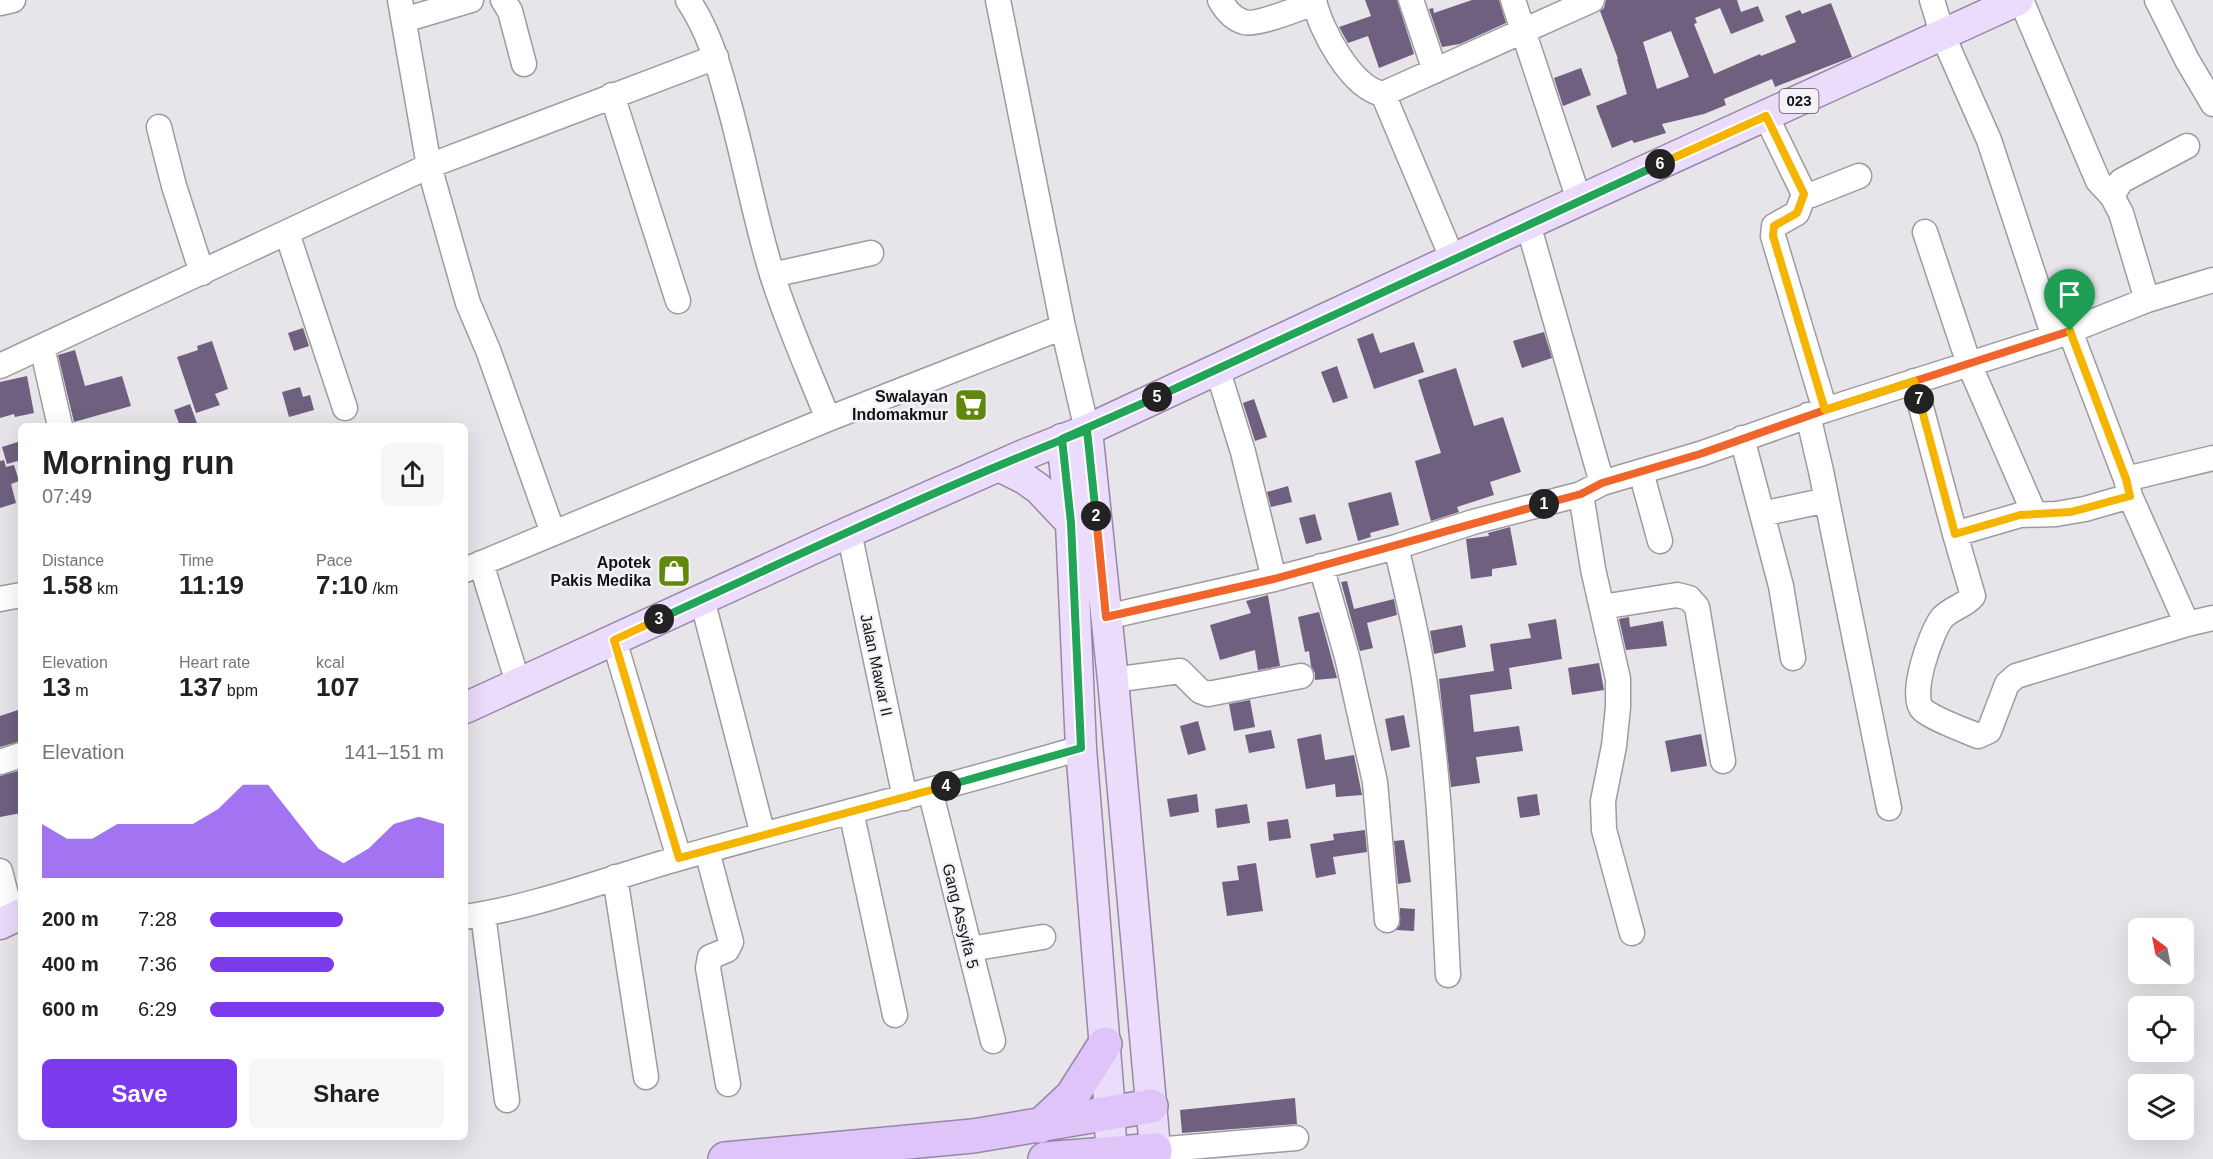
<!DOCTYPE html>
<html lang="en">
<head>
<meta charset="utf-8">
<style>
	:root { --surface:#fff; --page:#f6f6f6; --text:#202124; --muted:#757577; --accent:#7c3aed }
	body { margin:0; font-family:Arial,sans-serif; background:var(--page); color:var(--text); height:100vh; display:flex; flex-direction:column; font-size:22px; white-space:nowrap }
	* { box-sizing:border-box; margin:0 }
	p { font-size:20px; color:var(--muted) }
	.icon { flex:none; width:33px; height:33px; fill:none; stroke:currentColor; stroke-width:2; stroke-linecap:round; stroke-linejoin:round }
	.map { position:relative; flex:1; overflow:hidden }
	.details { position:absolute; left:18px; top:423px; width:450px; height:717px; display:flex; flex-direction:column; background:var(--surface); border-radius:9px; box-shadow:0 6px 24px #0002 }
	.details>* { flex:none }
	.needle { width:39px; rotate:328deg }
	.tools { position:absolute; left:2128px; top:918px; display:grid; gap:12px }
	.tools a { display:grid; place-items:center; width:66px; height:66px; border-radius:9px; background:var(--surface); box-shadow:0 6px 24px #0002; font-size:30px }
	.pin { position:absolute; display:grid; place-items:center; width:51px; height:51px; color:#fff; margin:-62px -26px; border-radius:50% 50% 50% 0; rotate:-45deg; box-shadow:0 0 6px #0007 }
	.pin .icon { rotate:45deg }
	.km { position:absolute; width:30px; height:30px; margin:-15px; border-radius:50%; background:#222; color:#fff; font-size:16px; line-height:30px; text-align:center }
	.round { display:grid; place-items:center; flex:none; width:63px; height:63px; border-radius:9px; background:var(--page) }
	.headline { display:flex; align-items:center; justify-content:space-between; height:102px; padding:0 24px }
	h1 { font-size:33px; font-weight:700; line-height:45px }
	.metrics { display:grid; grid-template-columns:repeat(3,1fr); gap:9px; height:102px; padding:6px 24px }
	.metrics div { display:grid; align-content:center }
	.metrics b { font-size:26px; font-weight:700 }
	.metrics small { font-size:16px; font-weight:400 }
	.metrics p { font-size:16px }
	.chart { height:168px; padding:12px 24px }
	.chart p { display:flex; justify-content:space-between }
	.chart svg { width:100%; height:108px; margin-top:6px; fill:var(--accent); opacity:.7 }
	.primary-button { display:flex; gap:12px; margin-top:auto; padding:12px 24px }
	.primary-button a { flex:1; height:69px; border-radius:9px; background:var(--accent); color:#fff; font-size:24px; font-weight:700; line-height:69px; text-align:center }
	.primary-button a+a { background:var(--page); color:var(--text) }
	ul { padding:0 24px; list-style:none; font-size:20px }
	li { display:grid; grid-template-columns:96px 72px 1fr; align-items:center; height:45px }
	li i { height:15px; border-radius:8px; background:var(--accent) }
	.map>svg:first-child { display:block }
	.building { fill:#6f607f; fill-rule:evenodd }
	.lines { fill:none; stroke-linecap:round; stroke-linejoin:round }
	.minor-casing { stroke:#9d9ba0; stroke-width:27 }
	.major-casing { stroke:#9786a9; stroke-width:33 }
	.highway-casing { stroke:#9786a9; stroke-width:36 }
	.minor { stroke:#fff; stroke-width:24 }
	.major { stroke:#ebdcfb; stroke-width:30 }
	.highway { stroke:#dec4f9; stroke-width:33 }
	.split-1-casing { stroke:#fff; stroke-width:12 }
	.split-2-casing { stroke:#fff; stroke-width:12 }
	.split-3-casing { stroke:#fff; stroke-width:12 }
	.split-4-casing { stroke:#fff; stroke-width:12 }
	.split-5-casing { stroke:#fff; stroke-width:12 }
	.split-6-casing { stroke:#fff; stroke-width:12 }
	.split-7-casing { stroke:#fff; stroke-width:12 }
	.split-8-casing { stroke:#fff; stroke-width:12 }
	.split-1 { stroke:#f0652b; stroke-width:8 }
	.split-2 { stroke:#f0652b; stroke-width:8 }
	.split-3 { stroke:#22a559; stroke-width:8 }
	.split-4 { stroke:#f5b400; stroke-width:8 }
	.split-5 { stroke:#22a559; stroke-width:8 }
	.split-6 { stroke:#22a559; stroke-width:8 }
	.split-7 { stroke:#f5b400; stroke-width:8 }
	.split-8 { stroke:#f5b400; stroke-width:8 }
	.labels { text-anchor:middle; stroke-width:5; stroke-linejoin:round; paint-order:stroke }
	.shield { fill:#f4f2f7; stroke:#565658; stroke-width:1.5 }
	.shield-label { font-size:15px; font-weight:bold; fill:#131314 }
	.poi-label { font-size:16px; font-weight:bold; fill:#131314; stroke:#f4f2f7; text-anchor:end }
	.street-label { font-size:16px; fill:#131314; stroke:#f4f2f7 }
</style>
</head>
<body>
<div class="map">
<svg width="2213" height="1159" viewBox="0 0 2213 1159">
	<rect width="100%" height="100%" fill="#e7e4ea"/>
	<!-- building -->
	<path class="building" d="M1365 0H1397L1414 54 1379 68 1368 36 1348 43 1339 27 1371 16Z
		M1472 0H1499L1506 23 1460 44 1442 47 1429 9 1433 8 1434 13Z
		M1606 0H1737L1741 12 1758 6 1764 21 1731 34 1720 8 1695 18 1697 23 1694 24 1714 74 1760 54 1761 56 1796 42 1785 16 1800 10 1802 14 1831 3 1852 57 1775 87 1772 79 1724 99 1726 105 1704 114 1662 124 1666 133 1634 143 1632 140 1612 148 1596 106 1627 94 1617 59H1618L1600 11 1604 8ZM1671 31 1689 77 1657 89 1643 42Z
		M1581 68 1591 95 1563 106 1554 78Z
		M303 328 309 346 294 351 288 333Z
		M1544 332 1552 358 1522 368 1513 341Z
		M1373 333 1380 353 1414 342 1424 372 1374 389 1357 339Z
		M212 341 228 389 215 394 220 405 196 413 177 357 198 350 197 346Z
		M75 350 85 386 122 376 131 406 74 422 58 355Z
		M1337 366 1348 398 1333 403 1321 372Z
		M1456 368 1474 426 1503 417 1521 472 1490 482 1494 495 1457 507 1459 512 1431 521 1415 461 1441 453 1418 380Z
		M27 376 34 413 15 417 14 414 0 418V382Z
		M300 387 303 397 310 395 314 410 289 417 282 392Z
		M1254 399 1267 437 1255 441 1243 403Z
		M190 404 198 426H180L174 410Z
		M21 441V460L7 464 2 447Z
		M4 460 6 467 14 465 19 481 11 484 16 503 0 508V461Z
		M1288 486 1292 502 1271 507 1267 492Z
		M1391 492 1399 525 1370 533 1371 537 1358 541 1348 503Z
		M1315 514 1322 540 1306 544 1299 518Z
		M1510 527 1517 565 1492 569V576L1471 579 1466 539 1489 536 1488 533Z
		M1347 581 1354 609 1394 599 1397 615 1367 623 1373 648 1360 651 1341 582Z
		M1268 595 1280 666 1258 670 1255 650 1220 660 1210 625 1251 613 1246 601Z
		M1319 612 1337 678 1315 680V673L1311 666 1309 651 1305 652 1298 617Z
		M1629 617 1630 627 1663 621 1667 646 1626 650 1619 619Z
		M1556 619 1562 659 1509 668 1512 689 1470 695 1474 732 1519 726 1523 751 1476 757 1480 783 1451 787 1439 679 1494 671 1490 644 1531 638 1528 624Z
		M1462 625 1466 647 1434 654 1430 631Z
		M1599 663 1604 690 1572 695 1568 668Z
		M1250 700 1255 727 1234 731 1229 704Z
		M21 709V741L0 747V716Z
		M1404 715 1410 747 1391 751 1385 719Z
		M1198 721 1206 750 1188 755 1180 726Z
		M1271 730 1275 748 1249 753 1245 735Z
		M1321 734 1325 760 1354 755 1362 795 1336 797 1335 784 1306 789 1297 739Z
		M1701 734 1707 766 1671 772 1665 741Z
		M21 770V813L0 817V776Z
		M1197 794 1199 812 1170 817 1167 799Z
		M1537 794 1540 815 1520 818 1517 797Z
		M1247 804 1250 823 1217 828 1215 809Z
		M1288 819 1291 838 1269 841 1267 822Z
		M1365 830 1367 852 1333 857 1336 874 1316 878 1310 844 1334 840 1333 834Z
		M1404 840 1411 882 1398 884 1394 841Z
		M1256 863 1263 911 1227 916 1222 882 1239 880 1237 866Z
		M1400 908 1415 909 1414 931 1396 930 1400 925Z
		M1295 1098 1297 1124 1182 1133 1180 1110Z"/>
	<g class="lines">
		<!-- minor casing -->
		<g class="minor-casing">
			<path id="minor" d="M400 0 429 166 468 303 488 350 553 533
				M503 0 510 11 524 64
				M688 0C708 30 718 63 727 97 744 156 754 216 772 274 787 323 809 371 828 419
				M998 0 1063 327 1087 430
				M1220 0C1225 9 1233 19 1244 22 1256 26 1300 8 1314 3
				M1314 0C1320 29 1351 88 1383 94L1453 260
				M1411 0 1435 71
				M1513 0 1579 200
				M1932 0 1943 36 1989 140 2054 337
				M2021 0 2092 167 2098 181 2112 196
				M2157 0 2187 60 2213 104
				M0 3 13 0
				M404 20 471 0
				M1383 94 1592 0
				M612 95 678 301
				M1766 116 1804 194 1811 195 1859 176
				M159 127 174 186 202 273
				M1804 194 1797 213 1774 226 1773 236 1825 410
				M1528 224 1602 483
				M1925 232 1969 364 2034 513
				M287 233 345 408
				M772 275 871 253
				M2147 300 2121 213 2112 196 2121 181 2187 146
				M2070 331 2126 479 2130 496 2187 624
				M42 347 60 426
				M0 366 429 166 716 57
				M1217 368 1243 452 1274 579
				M1914 381 1955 534 2020 515 2056 514 2085 509 2130 496
				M1808 415 1821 471 1889 808
				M1742 438 1781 586 1793 658
				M1641 472 1660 541
				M2126 479 2213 458
				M1581 494 1593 569 1618 679V707L1614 746 1603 801 1604 830 1632 933
				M1762 514 1827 500
				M849 532 905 798
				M1955 534 1973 596C1965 606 1951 608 1942 618 1931 632 1908 697 1923 710 1933 719 1964 730 1978 736L1989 731 2007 684 2016 676 2187 624 2213 618
				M1396 547C1407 592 1418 638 1425 685 1440 781 1443 878 1448 975
				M481 563 518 683
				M1321 566 1347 657 1375 782 1387 920
				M465 570 828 419 1063 327
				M0 599 21 595
				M702 599 763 835
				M1602 607 1677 595 1689 598 1697 607 1723 761
				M1106 617 1274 579 1396 547 1473 522 1581 494 1602 483 1700 454 1825 410 2054 337 2147 300 2213 280
				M614 640 679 858
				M1113 680 1180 671 1200 691 1208 694 1301 676
				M0 762 21 755
				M930 790 993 1041
				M851 811 895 1015
				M707 851 731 942 727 950 710 957 708 968 728 1084
				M0 871 12 918
				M615 877 646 1077
				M483 914 507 1100
				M465 917C539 906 609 878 680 858 813 820 948 787 1081 748
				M970 949 1043 937
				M1155 1150 1296 1138"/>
		</g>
		<!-- major casing -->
		<g class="major-casing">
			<path id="major" d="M1087 430 1113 680 1156 1159
				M1062 439 1071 523 1081 748 1110 1112 1111 1159
				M999 466 1025 479 1039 489 1071 523
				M465 708 849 532 1021 456 1087 430 1528 224 2018 0
				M0 924 21 914"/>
		</g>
		<!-- highway casing -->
		<g class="highway-casing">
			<path id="highway" d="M1040 1126 1072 1096 1105 1044
				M725 1159 973 1136 1151 1106
				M1045 1159 1155 1150"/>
		</g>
		<!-- minor -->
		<use href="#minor" class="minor"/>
		<!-- major -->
		<use href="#major" class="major"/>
		<!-- highway -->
		<use href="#highway" class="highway"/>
	</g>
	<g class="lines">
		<!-- split-1 casing -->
		<g class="split-1-casing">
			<path id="split-1" d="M1544 504 1581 494 1602 483 1700 454 1825 410 2070 331"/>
		</g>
		<!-- split-2 casing -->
		<g class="split-2-casing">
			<path id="split-2" d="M1096 516 1106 617 1274 579 1544 504"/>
		</g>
		<!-- split-3 casing -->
		<g class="split-3-casing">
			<path id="split-3" d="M659 619C801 554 942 486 1087 430L1096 516"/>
		</g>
		<!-- split-4 casing -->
		<g class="split-4-casing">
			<path id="split-4" d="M659 619 614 640 679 858 946 786"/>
		</g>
		<!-- split-5 casing -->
		<g class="split-5-casing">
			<path id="split-5" d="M946 786 1081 748 1071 523 1062 439 1157 397"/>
		</g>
		<!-- split-6 casing -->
		<g class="split-6-casing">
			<path id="split-6" d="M1157 397 1660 164"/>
		</g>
		<!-- split-7 casing -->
		<g class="split-7-casing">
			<path id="split-7" d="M1660 164 1766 116 1804 194 1797 213 1774 226 1773 236 1825 410 1914 381 1919 399"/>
		</g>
		<!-- split-8 casing -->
		<g class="split-8-casing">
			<path id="split-8" d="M1919 399 1955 534 2020 515 2071 512 2130 496 2126 479 2070 331"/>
		</g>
		<!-- split-1 -->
		<use href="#split-1" class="split-1"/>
		<!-- split-2 -->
		<use href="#split-2" class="split-2"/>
		<!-- split-3 -->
		<use href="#split-3" class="split-3"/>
		<!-- split-4 -->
		<use href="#split-4" class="split-4"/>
		<!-- split-5 -->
		<use href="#split-5" class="split-5"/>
		<!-- split-6 -->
		<use href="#split-6" class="split-6"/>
		<!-- split-7 -->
		<use href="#split-7" class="split-7"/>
		<!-- split-8 -->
		<use href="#split-8" class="split-8"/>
	</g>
	<!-- icons -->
	<defs>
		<g id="supermarket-square" transform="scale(1.725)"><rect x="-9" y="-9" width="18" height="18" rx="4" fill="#61870b" stroke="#f4f2f7"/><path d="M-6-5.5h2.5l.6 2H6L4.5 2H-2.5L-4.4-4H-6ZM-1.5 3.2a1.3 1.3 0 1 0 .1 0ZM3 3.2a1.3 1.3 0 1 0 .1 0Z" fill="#fff"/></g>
		<g id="shop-square" transform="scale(1.725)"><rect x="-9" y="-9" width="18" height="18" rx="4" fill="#61870b" stroke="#f4f2f7"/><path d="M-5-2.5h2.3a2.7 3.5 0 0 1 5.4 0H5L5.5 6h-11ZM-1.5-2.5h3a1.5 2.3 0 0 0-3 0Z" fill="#fff"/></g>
	</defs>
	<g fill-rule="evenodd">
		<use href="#supermarket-square" x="971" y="405"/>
		<use href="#shop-square" x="674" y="571"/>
	</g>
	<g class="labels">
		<!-- shield labels -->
		<rect class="shield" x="1779.5" y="89" width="39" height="24" rx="4.5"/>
		<g class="shield-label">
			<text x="1799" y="106">023</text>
		</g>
		<!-- poi labels -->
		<g class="poi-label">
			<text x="948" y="402">Swalayan<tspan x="948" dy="18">Indomakmur</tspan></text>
			<text x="651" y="568">Apotek<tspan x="651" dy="18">Pakis Medika</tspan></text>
		</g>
		<!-- street labels -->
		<g class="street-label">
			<text transform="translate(877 665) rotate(78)" y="6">Jalan Mawar II</text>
			<text transform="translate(961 916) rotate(76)" y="6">Gang Assyifa 5</text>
		</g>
	</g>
</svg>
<div class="tools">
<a><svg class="needle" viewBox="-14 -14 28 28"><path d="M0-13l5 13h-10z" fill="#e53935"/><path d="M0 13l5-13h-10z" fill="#757577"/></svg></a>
<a><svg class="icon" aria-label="locate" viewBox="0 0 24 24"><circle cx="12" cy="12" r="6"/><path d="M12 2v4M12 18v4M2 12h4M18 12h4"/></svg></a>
<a><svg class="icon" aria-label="layers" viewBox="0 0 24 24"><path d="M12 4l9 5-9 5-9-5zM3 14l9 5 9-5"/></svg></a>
</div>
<div class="pin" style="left:2070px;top:331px;background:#1e9e55"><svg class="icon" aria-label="arrive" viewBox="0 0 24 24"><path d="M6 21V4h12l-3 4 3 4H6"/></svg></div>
<b class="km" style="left:1544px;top:504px">1</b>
<b class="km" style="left:1096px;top:516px">2</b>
<b class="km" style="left:659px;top:619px">3</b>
<b class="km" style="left:946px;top:786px">4</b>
<b class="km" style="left:1157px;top:397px">5</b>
<b class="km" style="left:1660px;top:164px">6</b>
<b class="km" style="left:1919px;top:399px">7</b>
<section class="details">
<div class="headline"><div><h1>Morning run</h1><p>07:49</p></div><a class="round"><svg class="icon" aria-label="share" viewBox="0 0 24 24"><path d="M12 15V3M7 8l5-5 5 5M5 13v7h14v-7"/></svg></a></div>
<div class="metrics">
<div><p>Distance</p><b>1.58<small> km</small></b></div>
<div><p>Time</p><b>11:19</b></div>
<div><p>Pace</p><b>7:10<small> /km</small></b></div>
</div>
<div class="metrics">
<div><p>Elevation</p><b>13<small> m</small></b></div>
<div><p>Heart rate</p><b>137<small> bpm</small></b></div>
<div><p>kcal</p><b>107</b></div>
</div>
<div class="chart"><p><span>Elevation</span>141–151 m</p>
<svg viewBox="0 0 160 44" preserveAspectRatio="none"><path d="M0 44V22L10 28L20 28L30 22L40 22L50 22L60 22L70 16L80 6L90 6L100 19L110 32L120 38L130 32L140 22L150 19L160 22V44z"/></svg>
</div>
<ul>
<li><b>200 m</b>7:28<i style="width:57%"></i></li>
<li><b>400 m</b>7:36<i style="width:53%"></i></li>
<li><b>600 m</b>6:29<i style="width:100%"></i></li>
</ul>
<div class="primary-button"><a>Save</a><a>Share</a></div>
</section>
</div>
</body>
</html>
